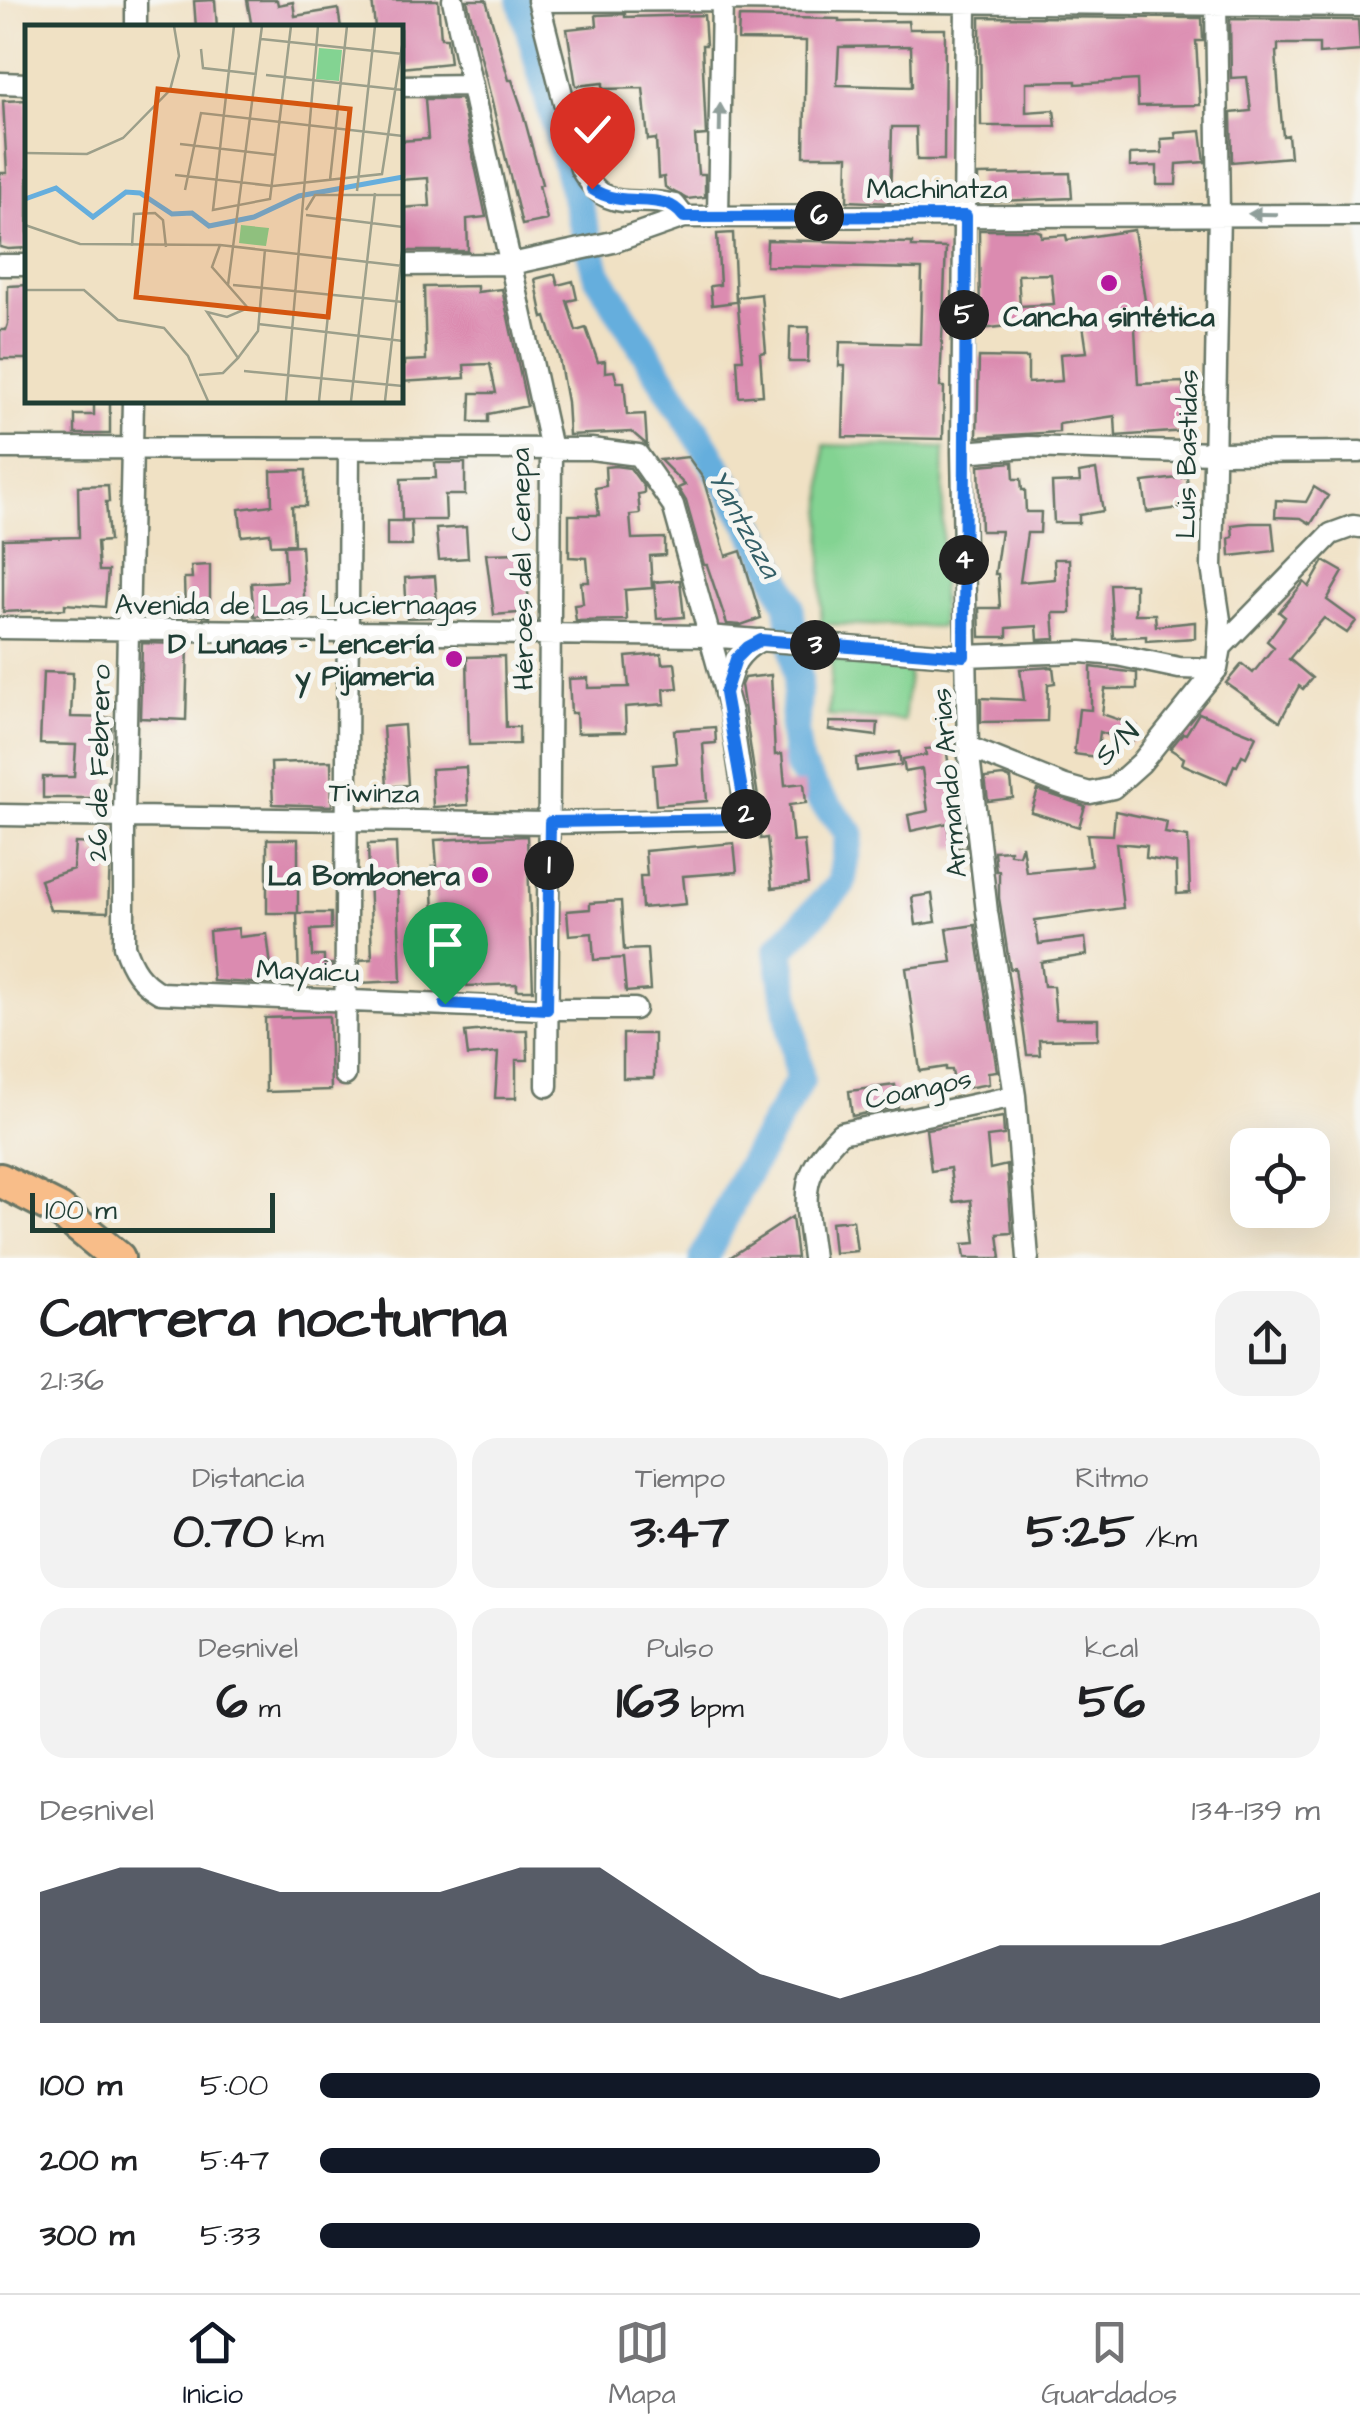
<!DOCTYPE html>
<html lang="es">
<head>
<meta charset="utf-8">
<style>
	:root { --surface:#fff; --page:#f2f2f2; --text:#202124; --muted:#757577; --line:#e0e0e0; --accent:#111827 }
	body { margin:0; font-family:"Architects Daughter",sans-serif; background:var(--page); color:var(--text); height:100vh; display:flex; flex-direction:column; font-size:38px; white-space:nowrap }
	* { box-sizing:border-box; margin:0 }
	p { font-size:32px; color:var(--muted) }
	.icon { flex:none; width:55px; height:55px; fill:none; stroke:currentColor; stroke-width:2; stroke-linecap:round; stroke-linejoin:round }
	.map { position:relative; height:1258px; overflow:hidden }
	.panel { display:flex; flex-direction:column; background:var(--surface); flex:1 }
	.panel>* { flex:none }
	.tools { position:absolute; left:1230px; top:1128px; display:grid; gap:20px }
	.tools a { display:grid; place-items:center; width:100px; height:100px; border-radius:20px; background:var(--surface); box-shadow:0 10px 40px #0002; font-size:50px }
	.scale { position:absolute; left:30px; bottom:25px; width:245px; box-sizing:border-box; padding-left:10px; border:5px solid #1f3d34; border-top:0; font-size:28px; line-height:35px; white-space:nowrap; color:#1f3d34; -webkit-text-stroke:8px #f6f6f2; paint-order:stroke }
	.pin { position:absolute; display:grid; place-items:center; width:85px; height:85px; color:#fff; margin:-102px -42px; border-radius:50% 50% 50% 0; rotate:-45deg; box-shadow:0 0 10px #0007 }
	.pin .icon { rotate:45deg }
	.km { position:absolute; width:50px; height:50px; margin:-25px; border-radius:50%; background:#222; color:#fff; font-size:28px; line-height:50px; text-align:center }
	.round { display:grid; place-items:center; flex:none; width:105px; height:105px; border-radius:30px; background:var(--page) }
	.overview { display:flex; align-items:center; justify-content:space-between; height:170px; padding:0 40px }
	h1 { font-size:55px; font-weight:700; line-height:75px }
	.stats { display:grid; grid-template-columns:repeat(3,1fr); gap:15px; height:170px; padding:10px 40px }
	.stats div { display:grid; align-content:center; border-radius:25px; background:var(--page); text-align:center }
	.stats b { font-size:50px; font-weight:700 }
	.stats small { font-size:28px; font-weight:400 }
	.stats p { font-size:28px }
	.chart { height:280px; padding:20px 40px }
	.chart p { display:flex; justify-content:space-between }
	.chart svg { width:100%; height:180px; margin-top:10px; fill:var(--accent); opacity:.7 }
	ul { padding:0 40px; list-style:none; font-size:32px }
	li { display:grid; grid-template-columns:160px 120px 1fr; align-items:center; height:75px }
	li i { height:25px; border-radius:12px; background:var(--accent) }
	.menu { display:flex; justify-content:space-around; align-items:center; height:140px; border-top:2px solid var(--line); background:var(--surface); font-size:28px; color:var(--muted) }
	.menu a { display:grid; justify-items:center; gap:5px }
	.menu .active { color:var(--accent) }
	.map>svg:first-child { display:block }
	.green { fill:#83d392; stroke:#518863; stroke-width:2.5 }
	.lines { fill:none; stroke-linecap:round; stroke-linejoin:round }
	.river { stroke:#65aedd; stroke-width:30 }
	.building { fill:#db8bb0; fill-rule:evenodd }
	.minor-casing { stroke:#687666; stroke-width:25 }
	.trunk-casing { stroke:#687666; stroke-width:38 }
	.minor { stroke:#fff; stroke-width:20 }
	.trunk { stroke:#f8bd89; stroke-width:32 }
	.oneway { fill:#8f9e9a }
	.route-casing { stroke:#fff; stroke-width:20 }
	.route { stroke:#1a73e8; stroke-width:12 }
	.poi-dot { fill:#b5179e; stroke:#f6f6f2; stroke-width:4 }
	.labels { text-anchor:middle; stroke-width:10; stroke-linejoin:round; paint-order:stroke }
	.street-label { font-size:28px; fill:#1f3d34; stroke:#f6f6f2 }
	.poi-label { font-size:28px; font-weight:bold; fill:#1f3d34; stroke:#f6f6f2; text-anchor:end }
	.water-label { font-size:30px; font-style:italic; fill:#345f67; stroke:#f6f6f2 }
	.inset-river { fill:none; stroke:#65aedd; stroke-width:5 }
	.inset-road { fill:none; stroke:#9c9f8a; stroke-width:2.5 }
	.view { fill:#d45610; fill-opacity:0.15; stroke:#d45610; stroke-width:5 }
	.inset-edge { fill:none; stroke:#1f3d34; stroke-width:5 }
</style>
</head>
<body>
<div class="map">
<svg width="1360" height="1258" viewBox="0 0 1360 1258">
	<rect width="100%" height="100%" fill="#f6f6f2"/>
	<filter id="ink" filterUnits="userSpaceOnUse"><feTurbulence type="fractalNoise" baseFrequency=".01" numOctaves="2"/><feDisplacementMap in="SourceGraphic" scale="20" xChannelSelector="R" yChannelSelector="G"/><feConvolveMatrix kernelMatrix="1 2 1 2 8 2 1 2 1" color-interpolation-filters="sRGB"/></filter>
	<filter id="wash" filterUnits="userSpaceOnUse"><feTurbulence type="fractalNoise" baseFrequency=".0048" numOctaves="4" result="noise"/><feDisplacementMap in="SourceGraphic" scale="40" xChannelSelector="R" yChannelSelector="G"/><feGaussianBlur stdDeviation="2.25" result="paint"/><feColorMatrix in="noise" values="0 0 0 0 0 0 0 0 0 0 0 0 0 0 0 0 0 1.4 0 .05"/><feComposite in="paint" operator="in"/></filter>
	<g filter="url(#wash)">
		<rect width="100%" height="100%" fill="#f0e1c4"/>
		<!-- green -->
		<path class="green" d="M824 445 944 448 941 627 821 624Z
			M832 659 910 664 904 721 828 716Z"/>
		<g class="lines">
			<!-- river -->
			<path class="river" d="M522 0 597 274 706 448 765 550 789 605 798 680 794 733 799 766 820 798 850 833 841 884 779 950 800 1080 744 1177 704 1258"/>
		</g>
		<g id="blocks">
			<!-- building -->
			<path class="building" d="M215 0 217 28H196L194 1Z
				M247 0H277L278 5 293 2 295 16 338 9 341 28H252Z
				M372 0H438L441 38H447L450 63 400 68V28H375Z
				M467 0H486L509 80H512L521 106 542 184 539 185 547 220 522 225Z
				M625 14V17L704 15 706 45H702L706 135 695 136 698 174H705V197L687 199 665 187 664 177 658 178 656 139 648 140 643 88 603 89V83L576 86 567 29 597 26 596 15Z
				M739 17 839 19V22L908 21 909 29H945L944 160H917L916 127H892L890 203 847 201 848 156H804L806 41 738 40ZM911 46 912 87 837 85 839 47Z
				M980 17 1202 18 1203 41H1196L1200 105 1138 106 1137 80 1076 84V81L1026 82V112L1054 110 1056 126H981Z
				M1230 19 1358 20 1360 51 1319 54V44H1278V51L1276 52 1279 94 1283 136 1288 135 1290 157 1232 162 1231 113 1251 111 1247 77 1231 78Z
				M425 99H461L486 217 467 219 468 251H400V208L430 206 428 178 400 180V141L428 139Z
				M28 100V248L8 249 0 247V173H7L3 101Z
				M1201 131 1205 162 1177 164 1176 185H1157V166L1130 167V154L1162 153 1161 139 1176 138 1175 133Z
				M1070 173 1072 198 978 202V175Z
				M979 230H1035L1041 232V237L1066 235 1067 240 1134 230 1149 326 1135 328 1138 384 1183 382 1185 431 1116 436 1115 416 1059 424V432L977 437 979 357 1028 358V383L1062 381 1060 354 1087 352 1082 318 980 329ZM1051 274 1054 304 1020 306 1018 275Z
				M733 233 736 302 712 305 710 286 720 285 717 234Z
				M767 240 912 243V247L946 248 940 387H944L943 439 843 437 845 366H839L840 342 920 344 922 269 766 266Z
				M555 274 558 285 573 281 577 299 567 301 576 331 586 328 598 362 605 361V372L614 371 617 382H624L627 415 645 414 647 445 632 432 569 435 567 402 559 358 546 317 543 318 535 279Z
				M28 285V359H0V330H6L8 324V286Z
				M477 286V292L502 289 527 406 488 414V422H470L471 393H496L490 364 464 365 465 378 400 382V366L405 365V361L426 360 424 287Z
				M761 294 766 352 760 353 763 395 739 397 737 359H743L737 297Z
				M790 327H809L808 362H789Z
				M94 402H110V434H75V415H94Z
				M688 457 703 478 726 556 741 551 761 618 741 625 727 624 707 565H704L686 501 678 488 685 485 660 460Z
				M1013 462 1014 479H1021L1022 490H1025L1026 512H1041L1040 533H1027L1020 582 1055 579 1054 559H1069L1071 613H1053L1055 639 1038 640 1037 626 1007 628V637H980L979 608H1000L998 574H995L1001 531H981L979 465Z
				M435 463H465V495H445L446 520H402L401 479 436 478Z
				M615 466 630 468 644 487V493L638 494 640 514 630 515 632 539 665 538V555L650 556 652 588 625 590 627 620 576 621 574 605 583 604 581 582H589L587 558 569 557V515H599L595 488 606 486 605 467Z
				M306 470V506H292L294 544 271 545 270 533 242 536 239 509 272 505 271 471Z
				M1096 470 1103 511 1079 515V523H1054L1052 483 1080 482 1079 473Z
				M1187 477 1190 507 1147 512 1143 482Z
				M108 485 109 502H106L109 541 97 542 99 571H108L105 607 65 604V609L3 612V539L79 537 78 486Z
				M1314 487 1328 496 1311 524 1301 518 1275 517 1276 500 1306 502Z
				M387 521H411L412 546H387Z
				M1250 523H1272L1275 551 1230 556 1229 538 1233 537 1232 525Z
				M466 527 468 558 439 560 436 529Z
				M301 545 305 612 254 616 251 583 286 581 284 546Z
				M524 553 530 612 494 615 486 554Z
				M1324 561 1343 572 1327 600 1356 621 1347 633 1324 618 1289 659 1312 678 1303 689 1299 686 1280 721 1226 683 1242 664 1253 673 1274 647 1267 641 1285 617 1279 612 1304 582 1309 587Z
				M210 565V617L185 613 184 578H192L191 566Z
				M435 576 438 617 407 618 405 578Z
				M680 580 684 617 657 619 654 582Z
				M1110 584H1135V614H1155L1156 626 1195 622V638L1146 641V636L1113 638Z
				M142 643 188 644 186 720 140 718Z
				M661 654 662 664 675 663 678 688 664 689 665 704 625 707 626 732 577 733 576 713H571L569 679 588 678V688L629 687 626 657Z
				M504 656 506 727H519V744L469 745 467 657Z
				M1053 667 1055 683 1048 684 1047 721 981 722V698L1024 700 1020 669Z
				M1091 667 1137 673V689H1105L1102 714 1137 726 1132 743 1100 732 1097 757 1074 754 1079 709 1091 710Z
				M43 672 73 673 71 717 112 718 107 798H43V777H74L76 745 40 744Z
				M771 675 775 755 782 754 785 785 804 783 806 803 789 805 793 842 804 841 808 884 772 888 767 838 760 839 761 817 741 685 744 678Z
				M1199 713 1256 736 1246 757 1242 755 1237 766 1234 765 1227 783 1182 764 1184 758 1170 749 1183 733 1186 734Z
				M830 722 878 723 877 736 829 730Z
				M404 725 408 785 387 787 383 727Z
				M715 727 716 743 703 744 707 801 656 805 653 765 677 763 674 730Z
				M946 747 949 767 955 766 966 847 950 848 948 823 911 831 908 815 928 811 922 769 905 772 903 759 926 755 925 749Z
				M899 752 901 765 857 771 856 758Z
				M331 761 332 806 273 804 271 763Z
				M466 767 468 805 433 807 431 769Z
				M1003 776 1011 779 1013 798 988 801 985 778Z
				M1038 790 1085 806 1079 827 1031 812Z
				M1115 811 1167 822 1165 833 1188 837 1190 893 1177 894 1176 863 1146 858 1147 846 1116 843 1123 908 1035 920 1039 944 1085 938 1087 955 1041 962 1044 986H1053L1056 1019H1098V1039L1039 1040 1040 1055H1027L1015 968 1010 969 999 898V871H996L994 851 1010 850V854L1019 855 1022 845 1026 872 1091 866 1087 834 1113 835Z
				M527 836 533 990H517V984L467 986V979L432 980 431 955 453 954 451 914 434 915 432 866H437L435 840Z
				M267 839H298V913H267Z
				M75 843 93 844V855L110 856 108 912 50 910 40 880 73 869Z
				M396 843 401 981 359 983 360 960 372 959 368 844Z
				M734 843 737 872 683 876 686 904 642 908 640 876H647L645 851Z
				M932 894 936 922 916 925 912 897Z
				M621 901 624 950 647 949 650 990 626 992 623 958 594 960 592 933 569 935 567 911 590 909V903Z
				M297 913H331V929L311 930 312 956H324V964H332V984H299Z
				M975 925 997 1071 988 1072 989 1084 955 1090 952 1070H946V1067L920 1071 906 968 952 962 947 929Z
				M238 928 239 937 267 934 273 984 213 981 209 931Z
				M329 1016 331 1090 266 1092 265 1018Z
				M488 1030H527L528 1060H516V1098H495L498 1053 468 1056 465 1032Z
				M623 1034H654V1078H623Z
				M895 1085 898 1107 852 1116 849 1091Z
				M1003 1117 1004 1135 987 1137 990 1169 1007 1165 1012 1233 998 1234 1001 1258H965L963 1244 976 1243 971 1200 954 1202 950 1168 931 1171 926 1129Z
				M792 1217 797 1258H729Z
				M853 1220 857 1251 834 1253 831 1222Z"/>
		</g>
	</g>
	<g filter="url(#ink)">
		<use href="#blocks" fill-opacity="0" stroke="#687666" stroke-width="2.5"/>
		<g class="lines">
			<!-- minor casing -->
			<g class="minor-casing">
				<path id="minor" d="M453 0 551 449 547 1086
					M538 0 581 169C609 217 630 194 675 205L684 217
					M724 0 1360 6
					M966 0 962 452 968 747 987 912 1015 1096 1028 1258
					M1216 0 1219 213 1212 567 1220 620 1217 669
					M538 1 718 0
					M136 28V0
					M0 83 28 84
					M400 86 472 85
					M718 215 722 0
					M0 265H28
					M400 265 511 264 613 242 684 217 1360 215
					M133 400 124 816V946C131 968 140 982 160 993L547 1009H635
					M0 448 591 449 638 455 673 505 731 713 747 819 550 823 0 815
					M962 452 1029 447 1213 453 1360 452
					M0 628 707 636 964 656 1081 652 1117 655 1179 668 1217 669
					M725 693C731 668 737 652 761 640
					M968 747 1065 786 1090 793 1113 788 1141 763 1217 669 1221 647 1331 534 1353 526 1360 527
					M345 1075 349 449
					M813 1258C806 1200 795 1178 841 1133L1015 1096"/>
			</g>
			<!-- trunk casing -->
			<g class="trunk-casing">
				<path id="trunk" d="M0 1180 59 1210 118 1258"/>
			</g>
			<!-- minor -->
			<use href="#minor" class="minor"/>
			<!-- trunk -->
			<use href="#trunk" class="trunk"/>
		</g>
		<!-- one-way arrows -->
		<defs><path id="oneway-solid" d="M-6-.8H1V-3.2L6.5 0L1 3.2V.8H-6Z" transform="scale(2.5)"/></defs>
		<g class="oneway">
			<use href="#oneway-solid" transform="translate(720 118) rotate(-89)"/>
			<use href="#oneway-solid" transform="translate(1263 214) rotate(-179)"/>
		</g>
	</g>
	<g class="lines" filter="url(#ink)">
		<!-- route casing -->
		<g class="route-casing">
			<path id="route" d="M445 1004 547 1009 550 822 747 819 725 693 736 659 748 647 761 640 964 656 966 216 684 217C663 188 626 211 592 189"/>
		</g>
		<!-- route -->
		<use href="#route" class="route"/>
	</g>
	<!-- markers -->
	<g class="poi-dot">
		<circle cx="1109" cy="283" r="10"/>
		<circle cx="454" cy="659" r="10"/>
		<circle cx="480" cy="875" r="10"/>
	</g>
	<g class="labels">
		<!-- street labels -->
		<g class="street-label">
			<text x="937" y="198">Machinatza</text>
			<text transform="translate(1186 454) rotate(-89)" y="10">Luis Bastidas</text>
			<text transform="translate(521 569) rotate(-91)" y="10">Héroes del Cenepa</text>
			<text x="296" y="614">Avenida de Las Luciernagas</text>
			<text transform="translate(1116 743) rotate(-43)" y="10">S/N</text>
			<text transform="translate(98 763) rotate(-89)" y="10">26 de Febrero</text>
			<text transform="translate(948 783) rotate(-95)" y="10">Armando Arias</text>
			<text transform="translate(374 792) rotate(1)" y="10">Tiwinza</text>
			<text transform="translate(308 970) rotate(2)" y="10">Mayaicu</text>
			<text transform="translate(918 1088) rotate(-12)" y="10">Coangos</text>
		</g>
		<!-- poi labels -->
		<g class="poi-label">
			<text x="1109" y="326" text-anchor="middle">Cancha sintética</text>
			<text x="434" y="653">D Lunaas - Lencería<tspan x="434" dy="32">y Pijameria</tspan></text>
			<text x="460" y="885">La Bombonera</text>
		</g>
		<!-- water labels -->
		<g class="water-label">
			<text transform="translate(745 523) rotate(61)" y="10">Yantzaza</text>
		</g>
	</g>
	<!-- overview -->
	<g transform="translate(25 25)">
		<rect width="378" height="378" fill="#f0e1c4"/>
		<path d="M294 23 317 25 314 56 291 54ZM216 200 244 203 241 221 214 218Z" fill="#83d392"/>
		<path class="inset-river" d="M0 174 31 163 68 192 101 167 115 168 147 189 167 188 184 201 229 192 274 171 378 152"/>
		<path class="inset-road" d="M209 1 188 185 245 174 266 1M236 14 378 29M176 24 178 43 232 49M241 50 378 65M155 119 251 130M0 128 62 129 98 113 145 65 154 31 149 1M150 150 248 161 357 149 378 15M305 155 322 1M160 165 176 88 378 111M332 166 350 1M281 185 290 170H378M281 190 378 202M0 200 55 219 195 220 378 241M107 221 109 189 130 188 138 195 141 222M203 260 237 1M208 260 378 277M0 265H59L93 295 139 303 163 331 183 376M233 299 378 316M213 333 233 306 240 224M219 346 378 361M174 350 198 348 213 333 182 287 202 292 223 283 187 242 195 220M261 376 293 1M294 376 316 166M326 376 350 168M360 376 378 218"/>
		<path class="view" d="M133 64 325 84 303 292 111 272Z"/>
		<rect width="378" height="378" class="inset-edge"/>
	</g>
</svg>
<div class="tools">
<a><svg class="icon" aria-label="locate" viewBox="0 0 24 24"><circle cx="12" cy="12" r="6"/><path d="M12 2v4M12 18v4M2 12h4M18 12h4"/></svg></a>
</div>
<div class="scale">100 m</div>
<div class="pin" style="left:445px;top:1004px;background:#1e9e55"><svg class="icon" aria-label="arrive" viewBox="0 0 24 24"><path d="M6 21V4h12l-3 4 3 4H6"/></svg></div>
<div class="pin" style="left:592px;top:189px;background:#d93025"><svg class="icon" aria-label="check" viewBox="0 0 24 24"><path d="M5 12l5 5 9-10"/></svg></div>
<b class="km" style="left:549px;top:865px">1</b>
<b class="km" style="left:746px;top:814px">2</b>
<b class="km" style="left:815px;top:645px">3</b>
<b class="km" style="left:964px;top:560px">4</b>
<b class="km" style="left:964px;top:315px">5</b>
<b class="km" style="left:819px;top:216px">6</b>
</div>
<section class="panel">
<div class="overview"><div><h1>Carrera nocturna</h1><p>21:36</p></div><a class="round"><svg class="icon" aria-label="share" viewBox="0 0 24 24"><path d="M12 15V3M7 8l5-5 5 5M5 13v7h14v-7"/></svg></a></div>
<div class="stats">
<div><p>Distancia</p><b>0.70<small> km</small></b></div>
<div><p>Tiempo</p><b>3:47</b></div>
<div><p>Ritmo</p><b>5:25<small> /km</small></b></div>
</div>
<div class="stats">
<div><p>Desnivel</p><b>6<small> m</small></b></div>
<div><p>Pulso</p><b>163<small> bpm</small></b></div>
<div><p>kcal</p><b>56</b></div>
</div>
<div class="chart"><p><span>Desnivel</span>134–139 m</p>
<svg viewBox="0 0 160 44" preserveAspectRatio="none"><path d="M0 44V12L10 6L20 6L30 12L40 12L50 12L60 6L70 6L80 19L90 32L100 38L110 32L120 25L130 25L140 25L150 19L160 12V44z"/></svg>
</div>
<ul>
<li><b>100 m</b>5:00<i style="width:100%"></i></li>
<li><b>200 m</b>5:47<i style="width:56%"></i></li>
<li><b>300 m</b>5:33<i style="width:66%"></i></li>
</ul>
</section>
<nav class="menu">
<a class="active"><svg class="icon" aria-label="home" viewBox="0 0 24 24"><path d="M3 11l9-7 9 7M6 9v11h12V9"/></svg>Inicio</a>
<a><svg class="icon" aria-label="map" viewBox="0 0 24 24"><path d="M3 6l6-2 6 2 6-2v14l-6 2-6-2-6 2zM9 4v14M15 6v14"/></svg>Mapa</a>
<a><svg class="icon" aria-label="saved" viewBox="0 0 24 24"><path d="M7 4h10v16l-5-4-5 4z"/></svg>Guardados</a>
</nav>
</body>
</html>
